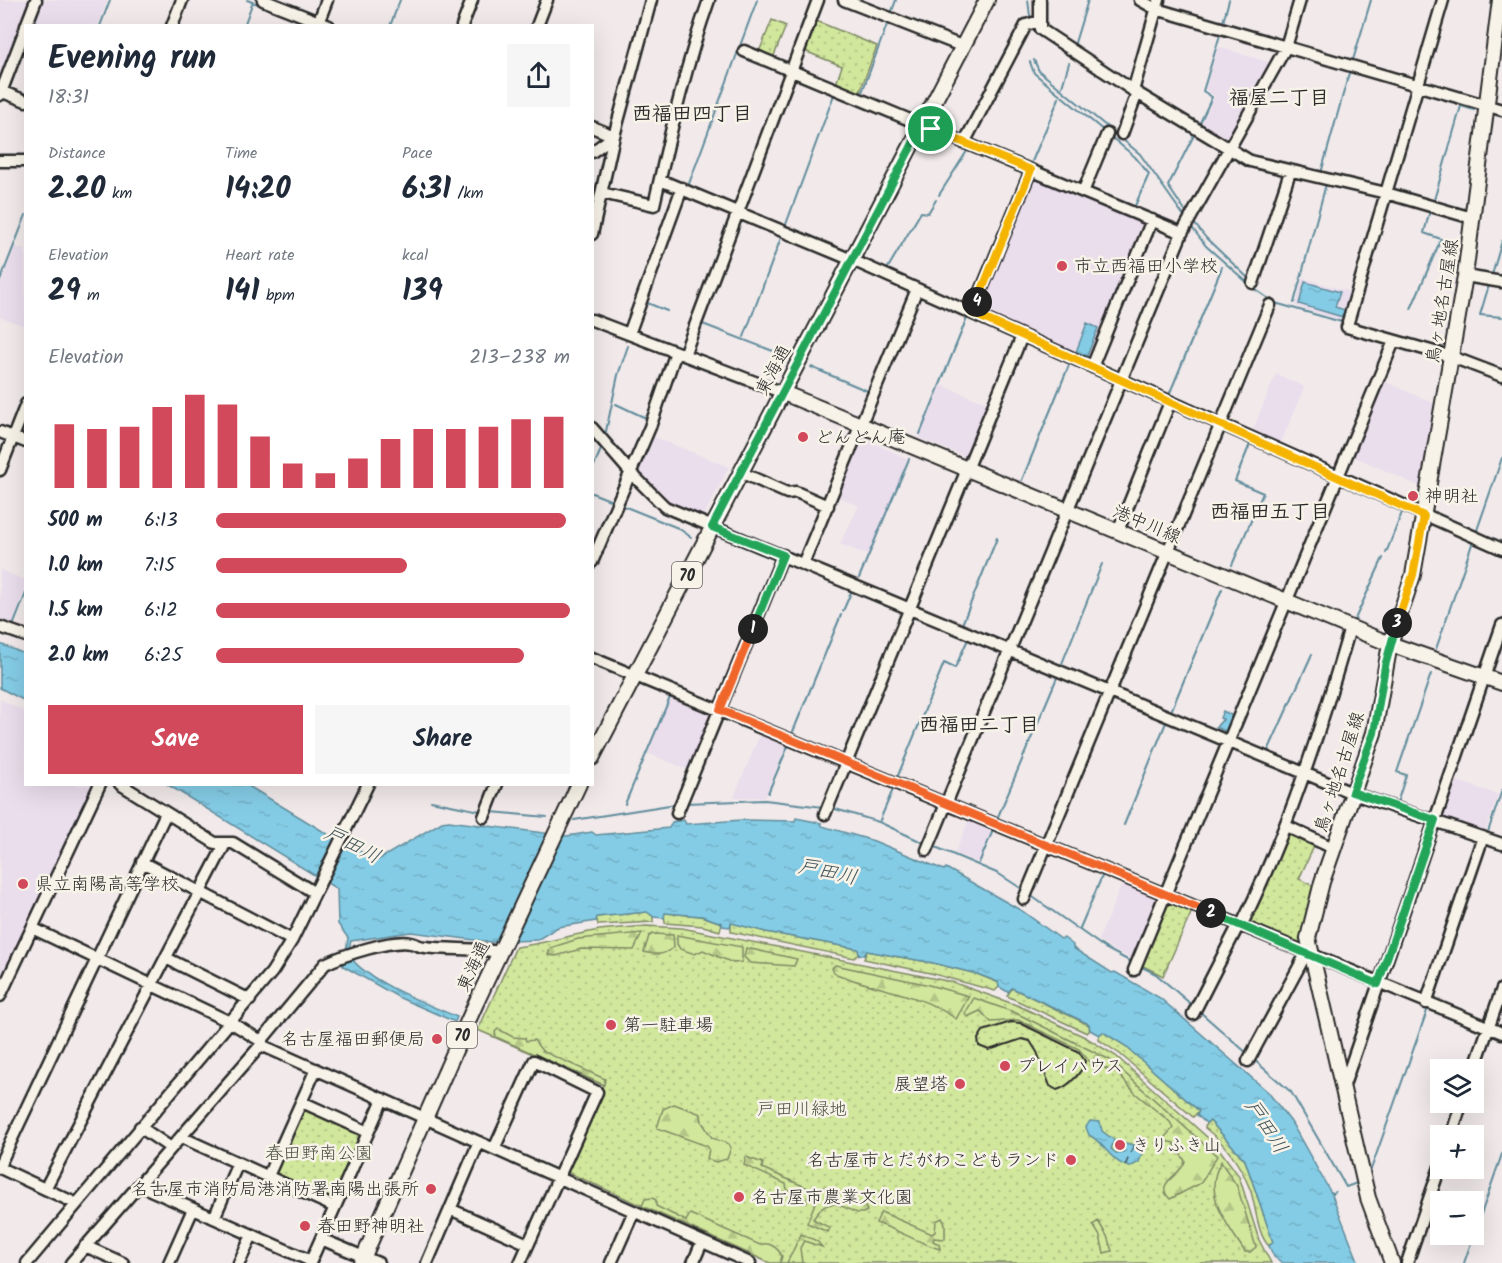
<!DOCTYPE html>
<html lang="en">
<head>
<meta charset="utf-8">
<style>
	:root { --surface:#fff; --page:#f6f6f7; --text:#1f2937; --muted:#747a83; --accent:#d1495b }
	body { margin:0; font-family:Kalam,"Klee One",sans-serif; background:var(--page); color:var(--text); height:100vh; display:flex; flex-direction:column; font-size:22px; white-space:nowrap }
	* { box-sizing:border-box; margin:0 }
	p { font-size:20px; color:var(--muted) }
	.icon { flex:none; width:33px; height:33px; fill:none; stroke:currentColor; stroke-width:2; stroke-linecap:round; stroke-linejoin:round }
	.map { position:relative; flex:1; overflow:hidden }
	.details { position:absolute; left:24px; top:24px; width:570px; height:762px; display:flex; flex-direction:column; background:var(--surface); border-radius:0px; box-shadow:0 6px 24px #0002 }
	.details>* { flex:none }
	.buttons { position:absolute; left:1430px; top:1059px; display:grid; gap:12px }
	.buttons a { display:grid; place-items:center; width:54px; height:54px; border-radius:0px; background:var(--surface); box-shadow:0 6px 24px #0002; font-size:30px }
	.pin { position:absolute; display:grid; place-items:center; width:51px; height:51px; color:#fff; margin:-26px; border:3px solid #fff; border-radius:50%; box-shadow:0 2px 6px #0007 }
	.km { position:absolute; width:30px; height:30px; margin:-15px; border-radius:50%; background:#222; color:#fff; font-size:16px; line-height:30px; text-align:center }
	.round { display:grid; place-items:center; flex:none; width:63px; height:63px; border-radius:0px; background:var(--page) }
	.overview { display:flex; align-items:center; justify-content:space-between; height:102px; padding:0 24px }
	h1 { font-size:33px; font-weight:600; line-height:45px }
	.figures { display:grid; grid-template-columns:repeat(3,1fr); gap:9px; height:102px; padding:6px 24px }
	.figures div { display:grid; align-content:center }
	.figures b { font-size:30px; font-weight:600 }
	.figures small { font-size:16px; font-weight:400 }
	.figures p { font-size:16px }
	.chart { height:168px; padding:12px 24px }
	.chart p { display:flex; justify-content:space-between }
	.chart svg { width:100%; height:108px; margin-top:6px; stroke:var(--accent); stroke-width:6 }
	.cta { display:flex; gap:12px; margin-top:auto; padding:12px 24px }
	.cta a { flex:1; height:69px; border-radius:0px; background:var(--accent); color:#fff; font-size:24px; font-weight:600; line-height:69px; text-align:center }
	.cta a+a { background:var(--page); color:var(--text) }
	ul { padding:0 24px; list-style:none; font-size:20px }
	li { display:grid; grid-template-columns:96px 72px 1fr; align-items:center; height:45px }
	li i { height:15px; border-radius:8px; background:var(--accent) }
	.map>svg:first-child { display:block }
	.built { fill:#eaddec }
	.green { fill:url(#green-dots); stroke:#7e8964; stroke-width:1.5 }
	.forest { fill:url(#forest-firs); stroke:#7e8964; stroke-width:1.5 }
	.water { fill:url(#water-ripples); stroke:#608c9b; stroke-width:1.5 }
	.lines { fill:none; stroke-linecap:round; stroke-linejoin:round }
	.stream { stroke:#608c9b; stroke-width:2 }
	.ferry { stroke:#41535a; stroke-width:1.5; stroke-dasharray:8 6; stroke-linecap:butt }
	.minor-casing { stroke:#2b2b2b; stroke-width:15 }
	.major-casing { stroke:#2b2b2b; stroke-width:18 }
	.minor { stroke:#f7f3e8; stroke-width:10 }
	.major { stroke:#f7f3e8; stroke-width:14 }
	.rail { stroke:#2b2b2b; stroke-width:2 }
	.split-1-casing { stroke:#fff; stroke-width:12 }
	.split-2-casing { stroke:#fff; stroke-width:12 }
	.split-3-casing { stroke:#fff; stroke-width:12 }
	.split-4-casing { stroke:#fff; stroke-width:12 }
	.split-5-casing { stroke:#fff; stroke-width:12 }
	.split-1 { stroke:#22a559; stroke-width:8 }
	.split-2 { stroke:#f0652b; stroke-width:8 }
	.split-3 { stroke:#22a559; stroke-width:8 }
	.split-4 { stroke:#f5b400; stroke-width:8 }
	.split-5 { stroke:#f5b400; stroke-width:8 }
	.poi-dot { fill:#d1495b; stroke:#f7f3e8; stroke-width:2 }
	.labels { text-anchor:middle; stroke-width:5; stroke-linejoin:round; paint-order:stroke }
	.shield { fill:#f7f3e8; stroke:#686764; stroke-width:1.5 }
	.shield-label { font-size:16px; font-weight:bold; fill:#2b2b2b }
	.poi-label { font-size:18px; fill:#2b2b2b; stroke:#f7f3e8; text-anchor:start }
	.street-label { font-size:18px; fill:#2b2b2b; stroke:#f7f3e8 }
	.park-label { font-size:18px; fill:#4c5142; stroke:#f7f3e8 }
	.neighbourhood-label { font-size:20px; font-weight:bold; fill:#2b2b2b; stroke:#f7f3e8 }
	.water-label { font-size:20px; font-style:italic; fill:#41535a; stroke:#f7f3e8 }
</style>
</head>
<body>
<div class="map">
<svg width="1502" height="1263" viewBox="0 0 1502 1263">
	<defs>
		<pattern id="green-dots" width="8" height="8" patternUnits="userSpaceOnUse" patternTransform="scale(1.5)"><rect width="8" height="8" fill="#d1e79c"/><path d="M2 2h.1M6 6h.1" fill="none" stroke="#b4c687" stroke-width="1.8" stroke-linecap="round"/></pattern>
		<pattern id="forest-firs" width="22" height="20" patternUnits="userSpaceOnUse" patternTransform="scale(1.5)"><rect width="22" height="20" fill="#d1e79c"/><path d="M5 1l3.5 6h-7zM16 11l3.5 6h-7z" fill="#b4c687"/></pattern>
		<pattern id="water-ripples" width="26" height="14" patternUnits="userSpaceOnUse" patternTransform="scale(1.5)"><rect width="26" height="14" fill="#84cce5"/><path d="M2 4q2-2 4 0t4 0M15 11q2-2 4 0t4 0" fill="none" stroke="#72afc5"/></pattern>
	</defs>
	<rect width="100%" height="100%" fill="#f1e9ea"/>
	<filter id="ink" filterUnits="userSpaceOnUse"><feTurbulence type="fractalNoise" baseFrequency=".0167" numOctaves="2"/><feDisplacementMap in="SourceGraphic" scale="12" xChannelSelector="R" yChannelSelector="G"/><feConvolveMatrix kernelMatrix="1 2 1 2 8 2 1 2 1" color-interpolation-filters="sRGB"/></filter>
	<g filter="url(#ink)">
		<!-- built -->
		<path class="built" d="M0 0H32L2 77H0Z
			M39 0H106L107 1 98 25 30 26Z
			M1218 47 1274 64 1228 144 1199 129 1215 96 1205 89Z
			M1033 174 1148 222 1090 362 980 314 977 310Z
			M15 247 25 250V326L0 317V286Z
			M1303 278 1353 293 1345 322 1295 306Z
			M1276 374 1304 387 1279 447 1251 435Z
			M1381 380 1440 406 1426 489 1351 455Z
			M941 385 991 405 969 458 919 438Z
			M649 435 729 467 702 519 666 504 641 480 643 474 636 467Z
			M859 437 908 459 868 555 840 544 859 506 835 495Z
			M0 570 25 580V589L12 626 0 621Z
			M672 694 714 712 691 771 648 753Z
			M0 699 25 712 26 784 93 785 0 984Z
			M761 732 787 743 765 797H734Z
			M1452 779 1498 795 1485 832 1439 816Z
			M970 818 993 828 978 863 955 853Z
			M1123 882 1158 896 1159 901 1134 961 1098 941Z"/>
		<!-- green -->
		<path class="green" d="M772 20 786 26 773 58 759 52Z
			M814 20 877 46 859 94 836 84 842 66 802 50Z
			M1286 831 1316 842 1299 879 1317 888 1305 947 1246 922Z
			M1169 899 1193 909 1163 976 1139 964Z
			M647 912 653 914V922L598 925 596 917Z
			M664 913 701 916 722 923 720 931 703 926 665 923Z
			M731 922 766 932 858 949 859 954 854 958 731 932Z
			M646 926 682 928 952 982 1019 1006 1085 1037 1116 1056 1217 1146 1239 1176 1259 1240 1271 1263H770L567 1172 566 1169 603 1085 478 1030 516 947C543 944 567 936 594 931 611 928 629 928 646 926Z
			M867 951 933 963 977 974 999 983V987L995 991 930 973 864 959Z
			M1012 988 1089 1025 1090 1030 1087 1033 1007 996Z
			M1103 1032 1124 1045 1199 1111 1193 1117 1120 1054 1099 1040V1035Z
			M307 1108 361 1132 363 1136 334 1199 331 1200 276 1174 275 1171 303 1109Z
			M1210 1121 1245 1160 1273 1242 1269 1246C1257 1235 1256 1205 1250 1189 1240 1164 1226 1144 1205 1128L1206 1123Z"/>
		<!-- forest -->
		<path class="forest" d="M642 933 634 950 581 949 556 956 548 955 550 948 578 939Z
			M653 934 673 935 674 947C663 956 656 955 644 952L649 936Z
			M677 935 742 947V962L733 963 703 950 695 954 680 949 677 944Z
			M746 948 797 959 794 966 750 963 744 957Z
			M835 965 925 984 969 996 956 1019C917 991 877 991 834 973L832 968Z
			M974 998 1016 1013 1110 1060 1217 1156 1201 1183 1170 1199C1153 1182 1182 1176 1185 1161L1174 1143 1165 1141V1137L1173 1128 1170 1122 1135 1093 1117 1073 1090 1062 1079 1049 1018 1020 991 1022 980 1011 967 1017 965 1014Z
			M498 1029 513 1037 525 1038 526 1041 534 1040 542 1051 605 1079 604 1085 496 1037 495 1032Z
			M674 1104 701 1114 702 1122 712 1138 729 1144 731 1148 727 1159 716 1162 707 1159 709 1149 707 1146 657 1128 663 1109Z
			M746 1157 763 1163 762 1168 810 1189 806 1203H798L796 1195 787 1189 786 1184 744 1165Z
			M1221 1162 1237 1186 1256 1247 1250 1252H1245C1228 1225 1201 1194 1221 1162Z
			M824 1187 865 1206 867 1211C850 1222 835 1184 813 1219L830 1228 828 1232 807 1223 821 1188Z
			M652 1198 656 1200V1206L686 1221 690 1214 760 1245C769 1241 778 1248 782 1256L780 1263H770L642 1206 645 1199Z
			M881 1212 932 1234 935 1232 936 1221 942 1218 945 1224V1239L934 1238 933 1241 939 1244 940 1249C918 1243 899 1230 876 1223Z
			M1098 1221 1107 1236 1112 1251 1104 1253 1100 1236 1093 1225Z
			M801 1234 817 1241 822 1247 804 1241 800 1248 802 1263H787Z"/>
		<!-- water -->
		<path class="water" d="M1305 282 1340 292 1335 307 1348 311 1346 318 1299 304Z
			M1087 323 1098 328 1087 356 1076 352Z
			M0 644 25 654V701L0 688Z
			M1223 711 1233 716 1227 732 1216 727 1223 719 1220 718Z
			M168 785H247L334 838 378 860 442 822 449 821 567 836 592 832 596 835 669 828 672 822 684 820 686 824 742 820 795 821 796 818 821 823 822 826 874 841 944 870 946 868 1022 911 1061 939 1064 938 1073 945V948L1112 973 1115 972 1160 998 1268 1092 1291 1122 1331 1193 1335 1192 1332 1195 1359 1263H1283L1274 1257 1269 1246 1273 1242 1245 1160 1210 1121 1206 1123 1197 1115 1199 1111 1124 1045 1103 1032 1099 1035 1090 1030 1089 1024 1012 988 1008 992 999 987 998 982 977 974 933 963 867 951 864 955 859 954 858 949 766 932 731 923 730 927 722 926V923L702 916 665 913 664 918 654 917 647 912 597 917 596 921 558 927 537 940 491 942 411 932 351 941C349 946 349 954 352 959 369 982 430 1005 457 1017L455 1022 400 998 343 966 341 960 345 959 348 938 338 924 337 889Z
			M1090 1121 1100 1122 1102 1131 1114 1140 1111 1149 1116 1153 1123 1152 1125 1143 1138 1146 1142 1154 1139 1162 1130 1167C1111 1163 1105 1143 1089 1135L1086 1127Z"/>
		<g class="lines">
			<!-- stream -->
			<path class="stream" d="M247 0 313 25
				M1028 0 1030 16
				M892 11 896 0
				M1223 22 1229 0
				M100 26 110 0
				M244 26 252 4
				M390 26 400 0
				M1074 46 1088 0
				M1034 60 1039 71 1140 154 1186 219
				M1353 60 1371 0
				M1030 62 1034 73 1104 131
				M1062 87 1069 63
				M861 95 888 22
				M1199 125 1212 97 1203 91 1220 35
				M1110 136 1135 157 1149 174 1134 208
				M1031 164 1059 98
				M1321 173 1349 73
				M687 189 757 0
				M939 195 969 148
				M1434 200 1461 106 1474 110
				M1187 214 1168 186 1194 135
				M1194 223 1206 238 1248 278
				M1190 225 1206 246 1249 284
				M785 227 835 92
				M886 271 921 212 928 213 936 200
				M1492 275 1502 241
				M0 281 26 215
				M1489 285 1480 315 1502 317
				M1253 288 1275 303 1345 323
				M645 302 667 311
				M1294 303 1326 184 1318 183
				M1411 309 1441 239 1424 233 1430 210
				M700 323 786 356
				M744 337 782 235
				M811 367 870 392
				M1169 395 1222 267
				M616 404 650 420
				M920 434 967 318
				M605 436 618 375 628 346
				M592 470 603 445
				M1022 480 1069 365
				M592 493 615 502
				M621 505 678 528 691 537
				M1476 533 1502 458
				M1386 553 1403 510
				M1232 565 1263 493 1235 481 1250 444
				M859 578 909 459
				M843 611 852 590
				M1355 619 1383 558
				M963 622 997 538
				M13 626 26 593
				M1436 649 1472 544
				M1061 666 1102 564
				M1071 670 1107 685
				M1172 709 1222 589
				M792 734 841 615
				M1268 751 1312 654
				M897 778 944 663 955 668 969 637
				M768 793 789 744
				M431 801 480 811
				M685 803 765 800 823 807
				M1397 803 1406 775 1397 772 1431 674
				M625 804 671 695
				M832 808 879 822 924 843
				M491 812 547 817
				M997 819 1058 675
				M574 820 676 804
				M880 820 894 787
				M1124 825 1167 720
				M1487 835 1502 790
				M933 846 999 874 1022 889
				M979 863 994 828
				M1030 895 1105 948 1133 963
				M1080 928 1103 874
				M1140 966 1156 974 1193 1006
				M1199 1011 1248 1054
				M1253 1059 1291 1092 1346 1187 1357 1183
				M1369 1175 1428 1008
				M1464 1263 1502 1154"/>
			<!-- ferry -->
			<path class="ferry" d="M1125 1166 1134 1144"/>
			<!-- minor casing -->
			<g class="minor-casing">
				<path id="minor" d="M263 0 329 26
					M844 0 964 47
					M1040 0V29L1137 93 1250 161 1386 193 1472 218
					M1140 0 1156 9 1502 110
					M26 26 36 0
					M172 26 182 0
					M317 26 327 0
					M462 26 472 0
					M537 26 547 0
					M744 51 1182 233
					M0 91 26 101
					M1133 91 1159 0
					M0 95 26 27
					M592 127 614 136
					M1122 134 1137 93
					M964 143 1026 25 1040 21
					M592 152 614 136
					M0 161H26
					M660 180 852 260 1502 549
					M1083 192 1107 134
					M602 193 654 205C670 135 685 67 709 0
					M592 234 614 136 651 0
					M1465 276 1502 282
					M1253 283 1290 172
					M972 313 1031 170
					M592 320 781 392
					M1348 322 1443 0
					M1347 327 1452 357 1502 376
					M629 334 682 188
					M684 355 818 0
					M1092 367 1152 220
					M592 428 631 473 665 507 1352 793 1502 844
					M0 432 26 442
					M0 470 26 404
					M740 472 787 493 796 492 828 506
					M1118 531 1170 402
					M592 562 650 427 676 352
					M803 564 917 289
					M0 627 26 636
					M592 658 1502 1033
					M120 784 215 843H233L315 893
					M677 813 783 555
					M825 814 1022 336
					M484 817 497 784
					M1286 826 1333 848
					M927 850 1182 233 1286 47 1300 0
					M142 862 292 940
					M1024 899 1270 305
					M32 928 232 1023 261 1041V1045L750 1263
					M166 958 250 1000
					M1134 970 1394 341
					M0 996 100 784
					M1426 1003 1483 837
					M1193 1014 1239 924 1243 922C1289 828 1321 728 1350 628
					M261 1041 325 964C343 955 392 939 411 943 416 944 420 947 425 947 450 950 475 948 500 952
					M1248 1061 1307 952
					M1473 1072 1502 989
					M1343 1088 1502 625
					M302 1102 368 1132
					M140 1127 171 1148
					M1451 1136 1462 1102
					M181 1137 335 1207
					M494 1149 534 1061 597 1092 520 1263
					M0 1164 166 813
					M0 1168 75 1203
					M268 1176 316 1069
					M139 1185 311 1261
					M45 1189 225 844
					M450 1209 528 1244
					M214 1218 238 1163
					M321 1239 378 1263
					M85 1246 123 1263
					M27 1263 272 972 292 940 368 784
					M71 1263 261 1045
					M169 1263 193 1209
					M239 1263 252 1235
					M310 1263 383 1099
					M427 1263 479 1142
					M611 1263 634 1211
					M693 1263 702 1242
					M1407 1263 1440 1167"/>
			</g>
			<!-- major casing -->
			<g class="major-casing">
				<path id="major" d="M781 392 1390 644 1502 683
					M592 758 987 0
					M361 1263 476 1003 579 784
					M1392 1263 1368 1198 1308 938 1322 882 1374 733 1390 644 1413 575 1465 276 1500 0"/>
			</g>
			<!-- minor -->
			<use href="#minor" class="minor"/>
			<!-- major -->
			<use href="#major" class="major"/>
			<!-- rail -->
			<path class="rail" d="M1011 1022 1020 1023 1079 1052 1085 1061C1083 1072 1068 1087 1057 1090L1050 1086 1037 1052 1030 1041 1022 1039 989 1050 979 1046 978 1039 983 1031Z"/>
		</g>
	</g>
	<g class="lines" filter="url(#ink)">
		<!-- split-1 casing -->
		<g class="split-1-casing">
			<path id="split-1" d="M753 629 783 555 712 527 922 126 931 129"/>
		</g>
		<!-- split-2 casing -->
		<g class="split-2-casing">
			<path id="split-2" d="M753 629 720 710 1211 913"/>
		</g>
		<!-- split-3 casing -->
		<g class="split-3-casing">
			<path id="split-3" d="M1211 913 1378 984 1435 820 1352 792 1374 733 1385 666 1397 623"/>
		</g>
		<!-- split-4 casing -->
		<g class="split-4-casing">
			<path id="split-4" d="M977 302 972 313 1424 516 1413 575 1397 623"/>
		</g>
		<!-- split-5 casing -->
		<g class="split-5-casing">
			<path id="split-5" d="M931 129 1031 170 977 302"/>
		</g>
		<!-- split-1 -->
		<use href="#split-1" class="split-1"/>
		<!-- split-2 -->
		<use href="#split-2" class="split-2"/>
		<!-- split-3 -->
		<use href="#split-3" class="split-3"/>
		<!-- split-4 -->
		<use href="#split-4" class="split-4"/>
		<!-- split-5 -->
		<use href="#split-5" class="split-5"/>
	</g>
	<!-- markers -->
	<g class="poi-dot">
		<circle cx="1062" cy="266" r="6"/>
		<circle cx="803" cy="437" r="6"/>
		<circle cx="1413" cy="496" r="6"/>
		<circle cx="23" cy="884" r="6"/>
		<circle cx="611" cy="1025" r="6"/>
		<circle cx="437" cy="1039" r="6"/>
		<circle cx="1005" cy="1066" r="6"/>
		<circle cx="960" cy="1084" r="6"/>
		<circle cx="1120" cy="1145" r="6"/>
		<circle cx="1071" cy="1160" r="6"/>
		<circle cx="431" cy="1189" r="6"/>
		<circle cx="739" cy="1197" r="6"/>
		<circle cx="305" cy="1226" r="6"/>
	</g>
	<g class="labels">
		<!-- shield labels -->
		<g class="shield">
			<rect x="672" y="562" width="30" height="26" rx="4.5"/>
			<rect x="447" y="1022" width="30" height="26" rx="4.5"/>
		</g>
		<g class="shield-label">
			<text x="687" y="581">70</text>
			<text x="462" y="1041">70</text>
		</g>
		<!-- poi labels -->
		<g class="poi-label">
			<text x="1074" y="272">市立西福田小学校</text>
			<text x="815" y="443">どんどん庵</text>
			<text x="1425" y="502">神明社</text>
			<text x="35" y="890">県立南陽高等学校</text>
			<text x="623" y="1031">第一駐車場</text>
			<text x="425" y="1045" text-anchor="end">名古屋福田郵便局</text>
			<text x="1017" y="1072">プレイハウス</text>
			<text x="948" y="1090" text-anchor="end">展望塔</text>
			<text x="1132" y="1151">きりふき山</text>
			<text x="1059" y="1166" text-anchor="end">名古屋市とだがわこどもランド</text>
			<text x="419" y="1195" text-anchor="end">名古屋市消防局港消防署南陽出張所</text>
			<text x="751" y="1203">名古屋市農業文化園</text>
			<text x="317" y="1232">春田野神明社</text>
		</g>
		<!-- street labels -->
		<g class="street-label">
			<text transform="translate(1442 301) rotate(-81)" y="6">鳥ヶ地名古屋線</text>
			<text transform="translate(773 370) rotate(-62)" y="6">東海通</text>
			<text transform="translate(1147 524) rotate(23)" y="6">港中川線</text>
			<text transform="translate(1339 772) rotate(-72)" y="6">鳥ヶ地名古屋線</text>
			<text transform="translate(473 966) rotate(-65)" y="6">東海通</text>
		</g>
		<!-- park labels -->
		<g class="park-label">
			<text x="802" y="1115">戸田川緑地</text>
			<text x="319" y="1159">春田野南公園</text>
		</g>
		<!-- neighbourhood labels -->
		<g class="neighbourhood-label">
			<text x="1279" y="104">福屋二丁目</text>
			<text x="692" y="120">西福田四丁目</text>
			<text x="1270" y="518">西福田五丁目</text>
			<text x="979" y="731">西福田二丁目</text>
		</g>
		<!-- water labels -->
		<g class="water-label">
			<text transform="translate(353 844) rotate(27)" y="7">戸田川</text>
			<text transform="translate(828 871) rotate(12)" y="7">戸田川</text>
			<text transform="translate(1267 1126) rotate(57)" y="7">戸田川</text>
		</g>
	</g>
</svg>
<div class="buttons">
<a><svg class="icon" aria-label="layers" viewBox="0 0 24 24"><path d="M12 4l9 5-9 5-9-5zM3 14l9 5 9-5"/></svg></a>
<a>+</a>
<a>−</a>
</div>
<div class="pin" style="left:931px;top:129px;background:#1e9e55"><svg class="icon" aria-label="arrive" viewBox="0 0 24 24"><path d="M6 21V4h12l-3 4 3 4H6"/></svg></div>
<b class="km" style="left:753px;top:629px">1</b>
<b class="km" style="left:1211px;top:913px">2</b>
<b class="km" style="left:1397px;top:623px">3</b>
<b class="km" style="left:977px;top:302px">4</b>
<section class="details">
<div class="overview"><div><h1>Evening run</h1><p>18:31</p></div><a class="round"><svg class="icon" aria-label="share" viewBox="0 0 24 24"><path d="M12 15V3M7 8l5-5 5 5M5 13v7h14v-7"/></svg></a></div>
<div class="figures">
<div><p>Distance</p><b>2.20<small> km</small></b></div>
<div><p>Time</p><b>14:20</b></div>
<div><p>Pace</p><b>6:31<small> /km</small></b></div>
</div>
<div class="figures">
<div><p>Elevation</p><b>29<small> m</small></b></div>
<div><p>Heart rate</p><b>141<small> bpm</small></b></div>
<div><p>kcal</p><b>139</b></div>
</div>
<div class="chart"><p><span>Elevation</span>213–238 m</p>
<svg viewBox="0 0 160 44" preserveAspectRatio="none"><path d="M5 44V18M15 44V20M25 44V19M35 44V11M45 44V6M55 44V10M65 44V23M75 44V34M85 44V38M95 44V32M105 44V24M115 44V20M125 44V20M135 44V19M145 44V16M155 44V15"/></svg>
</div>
<ul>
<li><b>500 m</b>6:13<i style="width:99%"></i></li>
<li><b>1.0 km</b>7:15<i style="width:54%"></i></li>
<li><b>1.5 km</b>6:12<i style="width:100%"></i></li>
<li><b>2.0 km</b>6:25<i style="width:87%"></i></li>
</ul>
<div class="cta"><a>Save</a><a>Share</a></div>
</section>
</div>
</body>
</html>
